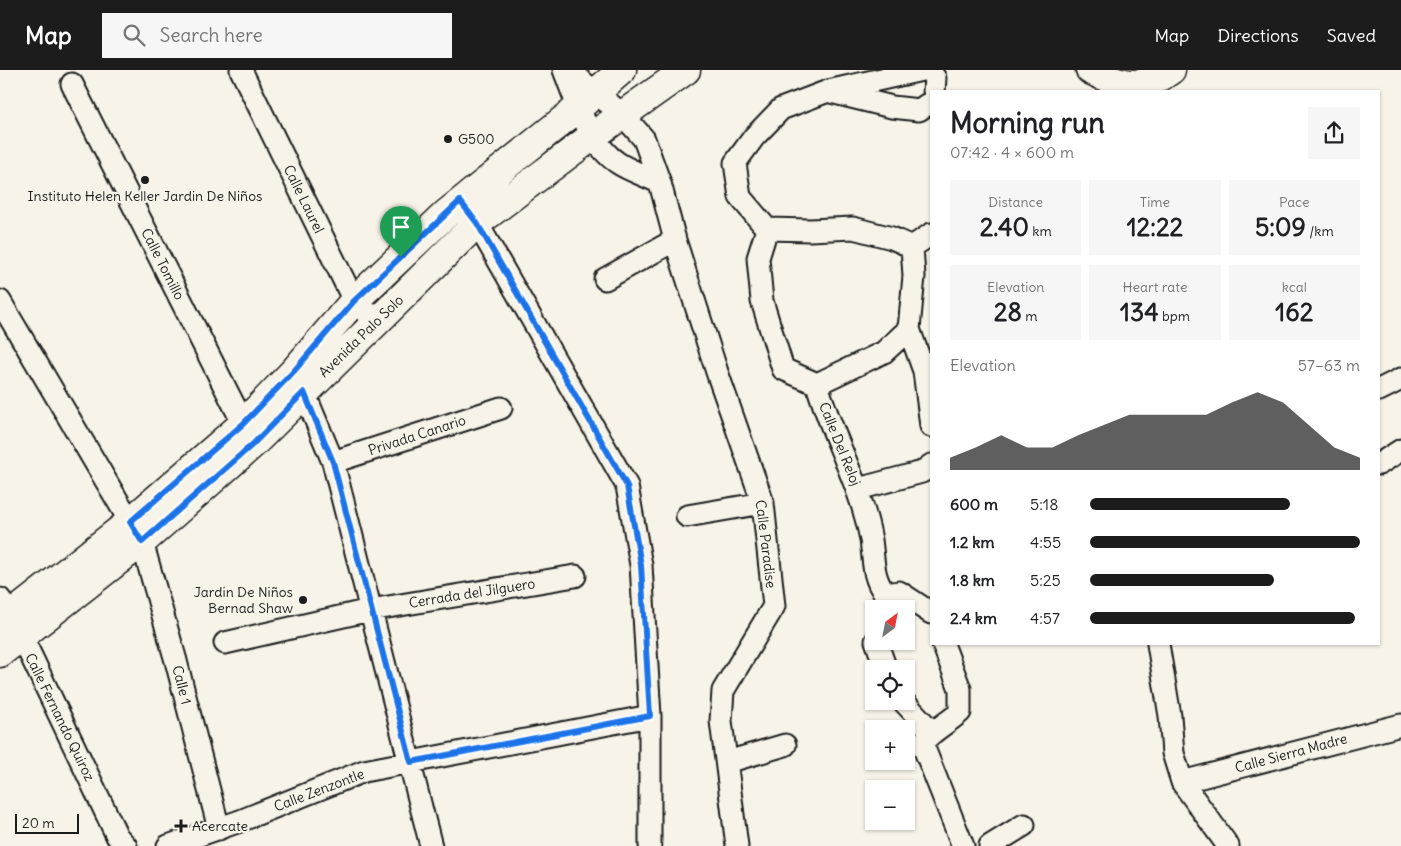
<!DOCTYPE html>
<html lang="en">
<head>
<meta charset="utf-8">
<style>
	:root { --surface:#fff; --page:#f6f6f6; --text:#202124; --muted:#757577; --accent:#1c1c1c }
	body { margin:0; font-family:Delius,sans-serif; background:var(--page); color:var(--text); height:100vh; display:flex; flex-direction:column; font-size:19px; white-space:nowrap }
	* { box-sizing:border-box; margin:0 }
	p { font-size:16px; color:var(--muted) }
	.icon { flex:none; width:28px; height:28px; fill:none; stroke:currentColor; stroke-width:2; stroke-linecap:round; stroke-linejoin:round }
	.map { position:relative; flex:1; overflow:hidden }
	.details { position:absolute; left:930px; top:20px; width:450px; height:555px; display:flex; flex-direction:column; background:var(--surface); border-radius:0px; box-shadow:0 1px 4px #0004 }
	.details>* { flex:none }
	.needle { width:32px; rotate:32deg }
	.tools { position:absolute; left:865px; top:530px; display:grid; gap:10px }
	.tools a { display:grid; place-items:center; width:50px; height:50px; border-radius:0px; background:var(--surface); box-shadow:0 1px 4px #0004; font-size:25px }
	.scale { position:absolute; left:15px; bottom:12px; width:64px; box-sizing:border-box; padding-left:5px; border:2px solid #1c1c1c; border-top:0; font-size:14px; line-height:18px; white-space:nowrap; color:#1c1c1c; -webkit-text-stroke:4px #f7f3e8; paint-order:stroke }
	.pin { position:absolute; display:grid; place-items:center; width:42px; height:42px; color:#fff; margin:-51px -21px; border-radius:50% 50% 50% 0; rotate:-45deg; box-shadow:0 0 5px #0007 }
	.pin .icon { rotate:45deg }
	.round { display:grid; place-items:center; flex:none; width:52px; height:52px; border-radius:0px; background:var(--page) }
	.overview { display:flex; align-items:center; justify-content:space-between; height:85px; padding:0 20px }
	h1 { font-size:28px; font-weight:700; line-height:38px }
	.figures { display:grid; grid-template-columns:repeat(3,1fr); gap:8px; height:85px; padding:5px 20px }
	.figures div { display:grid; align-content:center; border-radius:0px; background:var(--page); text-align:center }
	.figures b { font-size:25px; font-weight:700 }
	.figures small { font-size:14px; font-weight:400 }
	.figures p { font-size:14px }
	.chart { height:140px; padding:10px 20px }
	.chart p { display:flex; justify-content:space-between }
	.chart svg { width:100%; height:90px; margin-top:5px; fill:var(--accent); opacity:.7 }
	ul { padding:0 20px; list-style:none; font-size:16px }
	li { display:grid; grid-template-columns:80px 60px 1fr; align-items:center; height:38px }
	li i { height:12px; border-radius:6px; background:var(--accent) }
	header { display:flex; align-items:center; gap:30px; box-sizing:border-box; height:70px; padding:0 25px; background:var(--accent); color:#fff }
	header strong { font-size:24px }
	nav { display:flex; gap:28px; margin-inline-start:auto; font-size:18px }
	.search { width:350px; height:45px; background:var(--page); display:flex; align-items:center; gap:12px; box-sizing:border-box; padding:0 18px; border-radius:0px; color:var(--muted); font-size:19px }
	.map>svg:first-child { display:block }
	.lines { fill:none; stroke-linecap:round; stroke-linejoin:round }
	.minor-casing { stroke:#1c1c1c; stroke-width:25 }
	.secondary-casing { stroke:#1c1c1c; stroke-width:31 }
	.minor { stroke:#f7f3e8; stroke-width:21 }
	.secondary { stroke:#f7f3e8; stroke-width:28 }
	.route-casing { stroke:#fff; stroke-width:10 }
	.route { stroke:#1a73e8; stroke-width:6 }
	.poi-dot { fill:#1c1c1c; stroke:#f7f3e8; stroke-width:2 }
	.labels { text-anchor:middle; stroke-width:4.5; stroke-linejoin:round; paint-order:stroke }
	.poi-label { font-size:14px; fill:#1c1c1c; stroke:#f7f3e8; text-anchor:start }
	.street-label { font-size:14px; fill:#1c1c1c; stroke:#f7f3e8 }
</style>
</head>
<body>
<header>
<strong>Map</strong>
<div class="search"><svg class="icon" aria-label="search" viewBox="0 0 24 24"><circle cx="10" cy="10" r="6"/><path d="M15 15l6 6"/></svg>Search here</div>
<nav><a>Map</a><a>Directions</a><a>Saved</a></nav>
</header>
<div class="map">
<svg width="1401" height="776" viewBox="0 0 1401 776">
	<rect width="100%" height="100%" fill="#f7f3e8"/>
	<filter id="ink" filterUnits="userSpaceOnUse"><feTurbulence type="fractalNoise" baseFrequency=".02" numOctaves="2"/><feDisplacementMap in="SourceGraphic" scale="10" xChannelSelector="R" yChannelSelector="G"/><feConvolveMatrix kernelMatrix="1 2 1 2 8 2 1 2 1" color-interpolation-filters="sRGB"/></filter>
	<g filter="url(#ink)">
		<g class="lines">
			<!-- minor casing -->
			<g class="minor-casing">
				<path id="minor" d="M241 0 354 231 377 251
					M564 0C576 31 589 74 618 93 630 101 647 106 660 113
					M568 0 623 45 644 69 660 113 675 170 717 302 763 433 774 536 723 621 721 651 737 776
					M929 0 935 8 934 21
					M72 14 250 367
					M831 22 892 37 919 40 931 32
					M468 141 477 153 627 416 641 495 650 646V776
					M767 159 758 188 762 231 783 299 817 314
					M912 177 931 164
					M605 209 675 170
					M0 231 142 472 176 591 219 759
					M909 259 924 301 931 356
					M299 310 333 392 431 776
					M817 314 884 282 909 259 914 206 912 177 892 168 853 158 810 160 767 159 740 127 735 93 754 67 781 39 828 21 922 0
					M817 314C832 367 861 415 871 470 874 490 872 507 885 524L899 522 931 543
					M1379 320 1401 309
					M333 392 501 338
					M1379 394 1401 380
					M858 419 922 402 931 395
					M687 446 763 433
					M0 529 22 567 117 766 126 776
					M876 571 886 599
					M225 573 370 540 575 506
					M943 574 960 619V642C948 653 933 660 922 673L963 776
					M1158 574 1170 646 1173 683 1182 712 1228 776
					M903 631 932 662
					M727 692 785 675
					M1182 712 1401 655
					M168 776 240 751 364 701 650 646
					M990 776 1024 755"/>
			</g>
			<!-- secondary casing -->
			<g class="secondary-casing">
				<path id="secondary" d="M1090 0C1121 15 1141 22 1171 0
					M0 554 130 452 243 354 294 301 354 231 447 143 578 38 622 0
					M0 583 142 472 253 374 477 153 594 65 686 0"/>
			</g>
			<!-- minor -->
			<use href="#minor" class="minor"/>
			<!-- secondary -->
			<use href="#secondary" class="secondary"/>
		</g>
	</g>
	<g class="lines" filter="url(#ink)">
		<!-- route casing -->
		<g class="route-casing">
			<path id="route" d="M460 131 477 153 627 416 641 495 650 646 411 692 333 392 304 322 253 374 142 472 130 452 243 354 294 301 354 231Z"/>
		</g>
		<!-- route -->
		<use href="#route" class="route"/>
	</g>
	<!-- markers -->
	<g class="poi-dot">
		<circle cx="448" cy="69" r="5"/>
		<circle cx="145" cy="110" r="5"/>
		<circle cx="303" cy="530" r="5"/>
		<path d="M178.5 748.5h5v5h5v5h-5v5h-5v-5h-5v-5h5z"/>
	</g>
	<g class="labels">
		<!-- poi labels -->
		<g class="poi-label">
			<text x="458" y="74">G500</text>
			<text x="145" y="131" text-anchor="middle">Instituto Helen Keller Jardin De Niños</text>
			<text x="293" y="527" text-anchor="end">Jardin De Niños<tspan x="293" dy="16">Bernad Shaw</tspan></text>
			<text x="192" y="761">Acercate</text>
		</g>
		<!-- street labels -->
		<g class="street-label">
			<text transform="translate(304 129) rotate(64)" y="5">Calle Laurel</text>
			<text transform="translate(163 194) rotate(63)" y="5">Calle Tomillo</text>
			<text transform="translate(361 266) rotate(-44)" y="5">Avenida Palo Solo</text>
			<text transform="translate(417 365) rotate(-18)" y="5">Privada Canario</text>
			<text transform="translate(840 374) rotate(68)" y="5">Calle Del Reloj</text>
			<text transform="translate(766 474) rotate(83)" y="5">Calle Paradise</text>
			<text transform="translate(472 523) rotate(-9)" y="5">Cerrada del Jilguero</text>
			<text transform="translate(182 615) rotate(76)" y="5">Calle 1</text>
			<text transform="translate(60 647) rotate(64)" y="5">Calle Fernando Quiroz</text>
			<text transform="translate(1291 683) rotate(-15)" y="5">Calle Sierra Madre</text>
			<text transform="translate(319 720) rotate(-21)" y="5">Calle Zenzontle</text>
		</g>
	</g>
</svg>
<div class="tools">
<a><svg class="needle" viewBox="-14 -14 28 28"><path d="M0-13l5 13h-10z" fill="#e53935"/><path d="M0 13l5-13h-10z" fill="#757577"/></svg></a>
<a><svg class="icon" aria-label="locate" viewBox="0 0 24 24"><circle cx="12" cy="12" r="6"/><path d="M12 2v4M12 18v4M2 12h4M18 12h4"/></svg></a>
<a>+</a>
<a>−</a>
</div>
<div class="scale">20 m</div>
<div class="pin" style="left:401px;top:187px;background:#1e9e55"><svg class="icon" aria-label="arrive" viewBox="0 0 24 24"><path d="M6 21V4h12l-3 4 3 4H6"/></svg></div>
<section class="details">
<div class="overview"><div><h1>Morning run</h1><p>07:42 · 4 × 600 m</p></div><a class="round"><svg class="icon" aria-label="share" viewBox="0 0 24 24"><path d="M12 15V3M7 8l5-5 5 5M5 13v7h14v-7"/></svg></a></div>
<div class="figures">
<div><p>Distance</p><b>2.40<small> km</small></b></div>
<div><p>Time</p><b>12:22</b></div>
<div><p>Pace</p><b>5:09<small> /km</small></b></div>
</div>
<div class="figures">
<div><p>Elevation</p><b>28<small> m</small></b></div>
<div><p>Heart rate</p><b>134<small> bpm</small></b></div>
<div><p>kcal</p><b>162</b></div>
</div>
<div class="chart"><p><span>Elevation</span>57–63 m</p>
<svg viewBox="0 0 160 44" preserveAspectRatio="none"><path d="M0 44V38L10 33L20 27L30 33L40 33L50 27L60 22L70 17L80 17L90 17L100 17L110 11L120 6L130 11L140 22L150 33L160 38V44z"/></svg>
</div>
<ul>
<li><b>600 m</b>5:18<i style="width:74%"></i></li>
<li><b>1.2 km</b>4:55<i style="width:100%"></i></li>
<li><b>1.8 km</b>5:25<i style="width:68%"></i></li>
<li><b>2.4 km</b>4:57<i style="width:98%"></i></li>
</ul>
</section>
</div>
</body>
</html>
